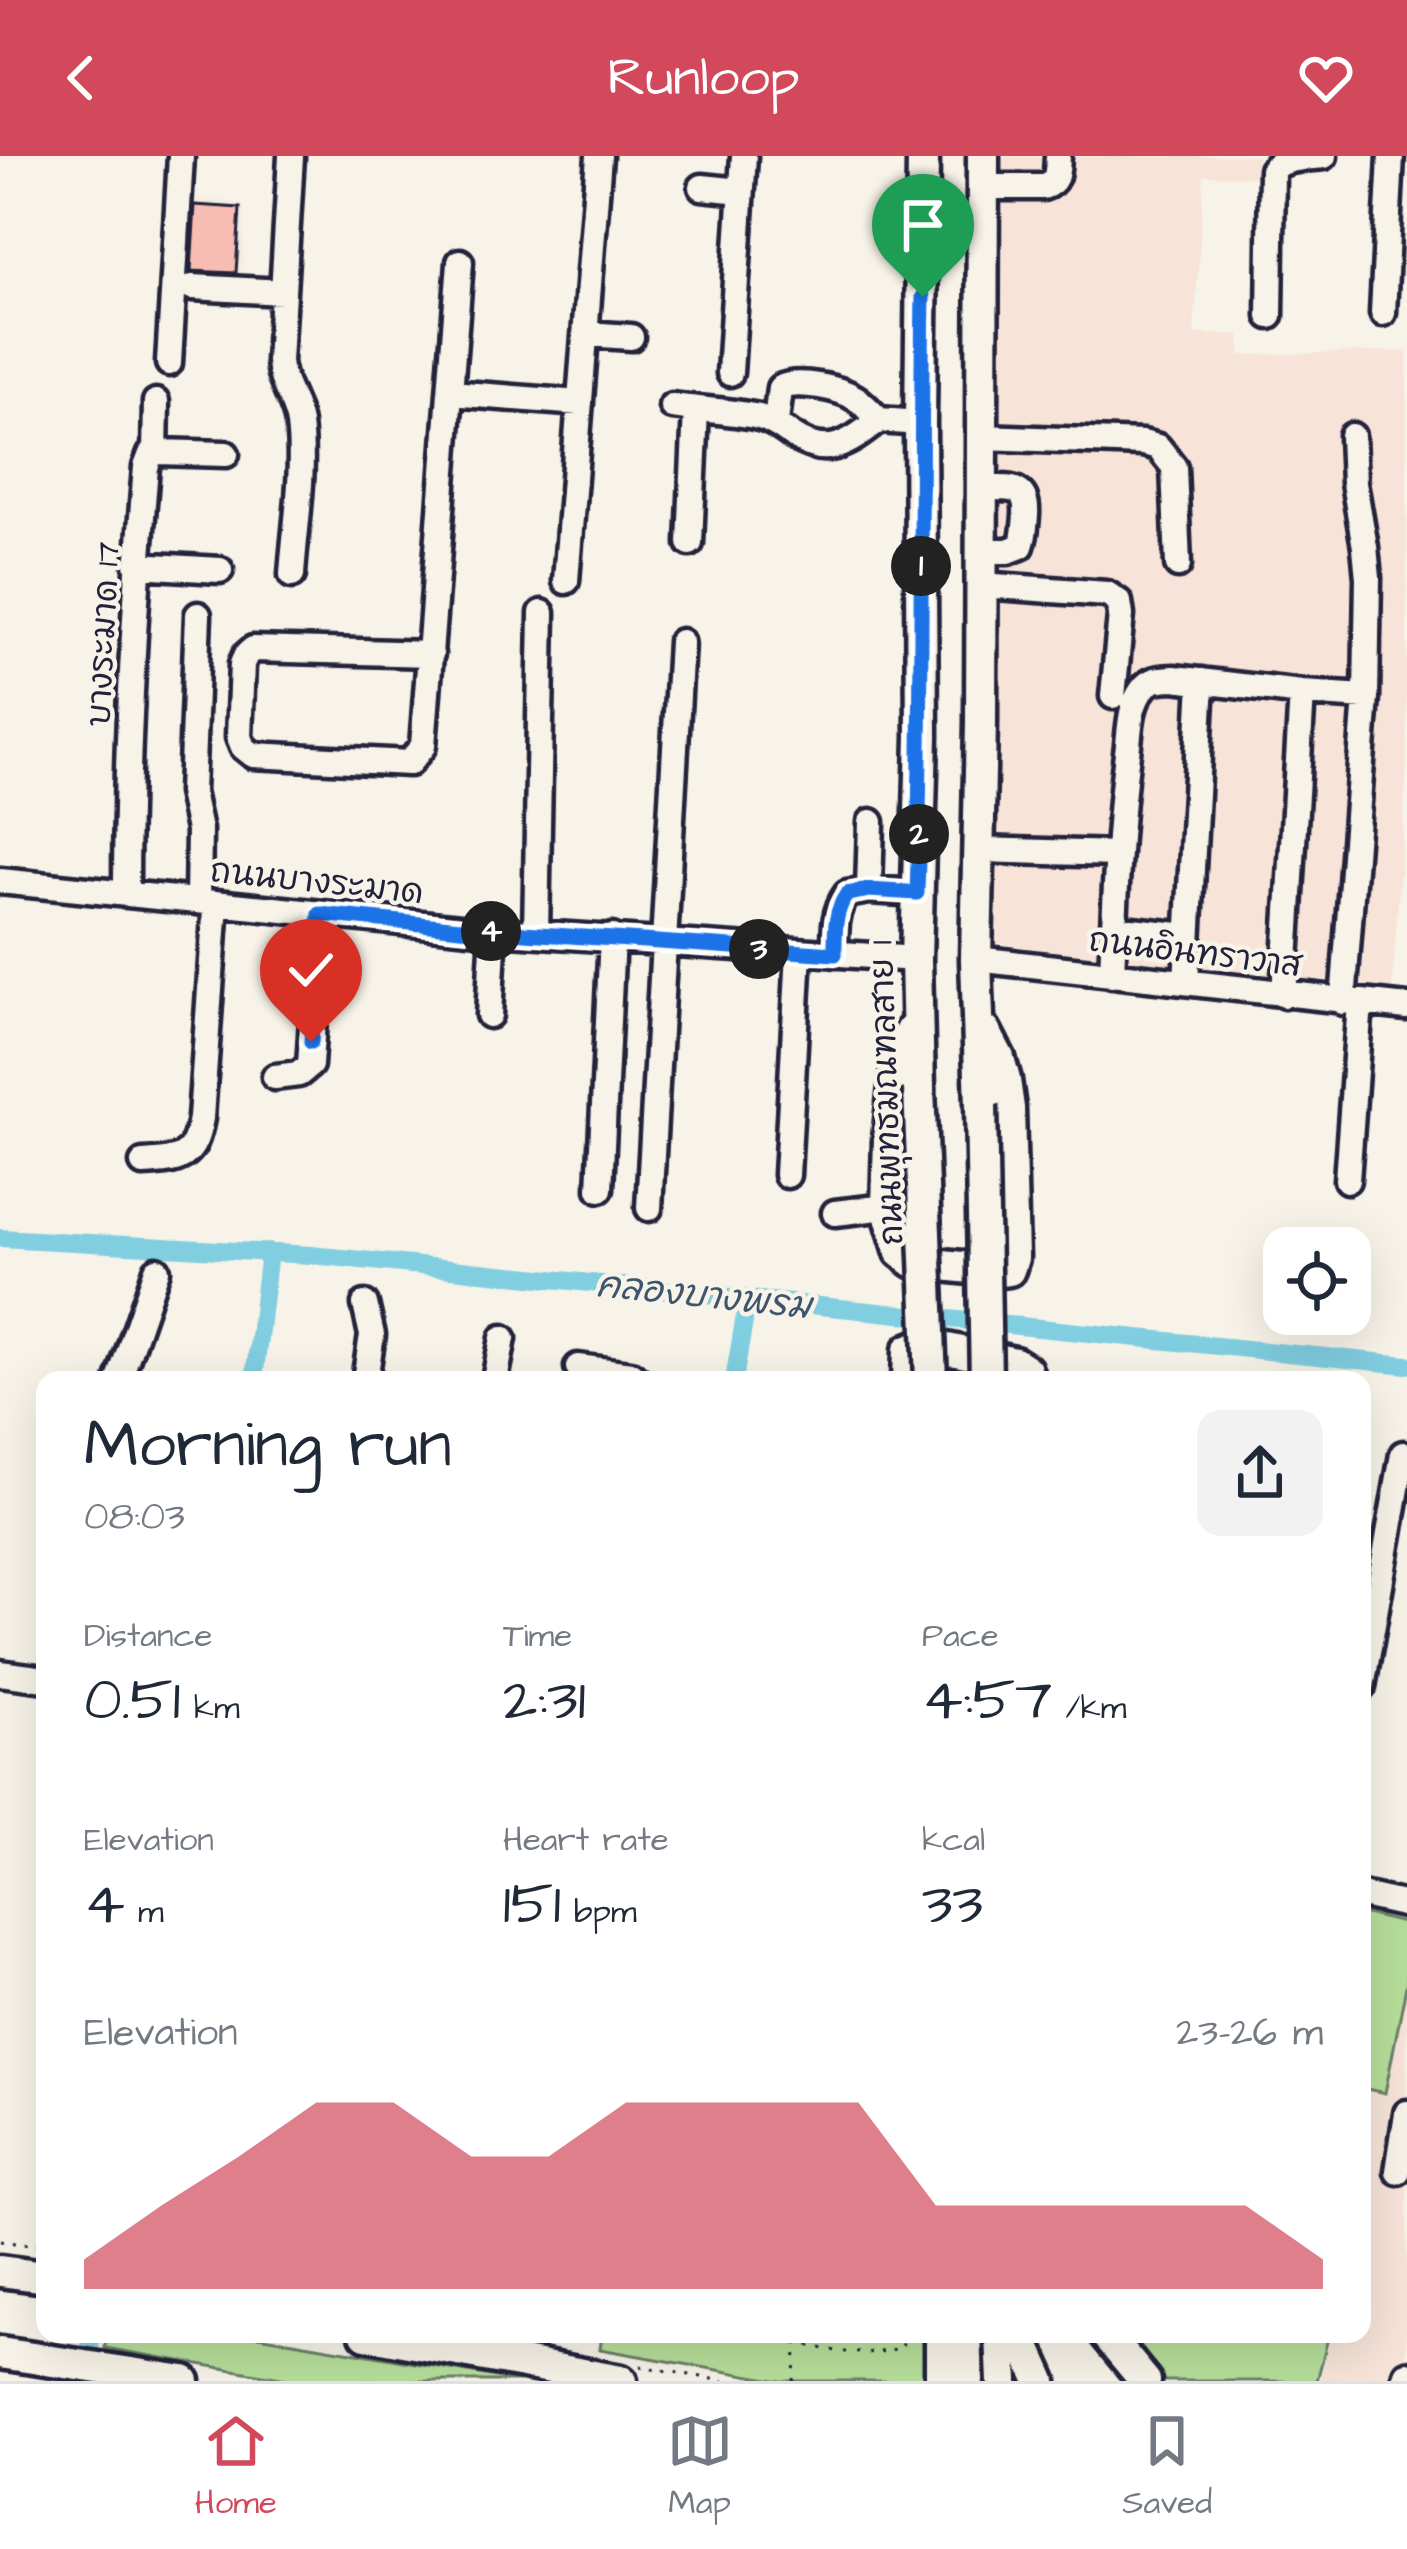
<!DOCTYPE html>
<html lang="en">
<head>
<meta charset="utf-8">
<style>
	:root { --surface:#fff; --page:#f2f2f3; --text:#1f2937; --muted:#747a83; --line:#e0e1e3; --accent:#d1495b }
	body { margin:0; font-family:"Architects Daughter","Playpen Sans Thai",sans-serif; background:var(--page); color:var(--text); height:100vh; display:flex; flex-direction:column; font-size:45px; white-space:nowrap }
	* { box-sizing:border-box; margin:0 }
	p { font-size:39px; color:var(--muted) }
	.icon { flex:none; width:66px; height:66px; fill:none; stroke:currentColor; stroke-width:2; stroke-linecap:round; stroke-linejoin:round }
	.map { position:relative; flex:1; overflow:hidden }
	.side { position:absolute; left:36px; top:1215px; width:1335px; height:972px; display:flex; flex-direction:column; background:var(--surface); border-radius:24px; box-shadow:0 12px 48px #0002 }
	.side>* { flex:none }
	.controls { position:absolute; left:1263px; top:1071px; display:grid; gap:24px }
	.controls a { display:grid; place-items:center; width:108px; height:108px; border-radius:24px; background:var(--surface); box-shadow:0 12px 48px #0002; font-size:60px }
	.pin { position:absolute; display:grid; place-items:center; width:102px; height:102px; color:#fff; margin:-123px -51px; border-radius:50% 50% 50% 0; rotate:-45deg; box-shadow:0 0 12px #0007 }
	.pin .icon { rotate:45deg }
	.km { position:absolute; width:60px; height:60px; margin:-30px; border-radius:50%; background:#222; color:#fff; font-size:33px; line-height:60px; text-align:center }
	.round { display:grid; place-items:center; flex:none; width:126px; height:126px; border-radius:24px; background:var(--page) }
	.headline { display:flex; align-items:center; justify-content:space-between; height:204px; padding:0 48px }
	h1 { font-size:66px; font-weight:600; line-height:90px }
	.figures { display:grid; grid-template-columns:repeat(3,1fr); gap:18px; height:204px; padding:12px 48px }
	.figures div { display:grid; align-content:center }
	.figures b { font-size:60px; font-weight:600 }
	.figures small { font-size:33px; font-weight:400 }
	.figures p { font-size:33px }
	.chart { height:336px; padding:24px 48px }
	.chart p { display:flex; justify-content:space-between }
	.chart svg { width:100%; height:216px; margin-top:12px; fill:var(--accent); opacity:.7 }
	header { display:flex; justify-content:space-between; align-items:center; height:156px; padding:0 48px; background:var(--accent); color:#fff; font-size:54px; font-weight:600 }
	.tabs { display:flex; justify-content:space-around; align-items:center; height:168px; border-top:3px solid var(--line); background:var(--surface); font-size:33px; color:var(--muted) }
	.tabs a { display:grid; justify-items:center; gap:6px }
	.tabs .active { color:var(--accent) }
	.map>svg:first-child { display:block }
	.built { fill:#f7e3d8 }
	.green { fill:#b6de9a; stroke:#6c806a; stroke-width:3 }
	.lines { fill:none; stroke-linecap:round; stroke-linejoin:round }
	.canal { stroke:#81cee0; stroke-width:18 }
	.building { fill:#f8bdb2; stroke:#22223b; stroke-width:3; filter:url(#shadow) }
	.minor-casing { stroke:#22223b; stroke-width:33 }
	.major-casing { stroke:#22223b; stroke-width:39 }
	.path { stroke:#22223b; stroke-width:3; stroke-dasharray:3 9; stroke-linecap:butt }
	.minor { stroke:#f7f3e8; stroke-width:24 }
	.major { stroke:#f7f3e8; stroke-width:30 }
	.major-bridge-casing { stroke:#22223b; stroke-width:39; stroke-linecap:butt }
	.major-bridge { stroke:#f7f3e8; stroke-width:30 }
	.route-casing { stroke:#fff; stroke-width:24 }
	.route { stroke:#1a73e8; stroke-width:15 }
	.labels { text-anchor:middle; stroke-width:9; stroke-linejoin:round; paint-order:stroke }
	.street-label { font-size:33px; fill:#22223b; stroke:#f7f3e8 }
	.water-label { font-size:36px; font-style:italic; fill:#3e566d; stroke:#f7f3e8 }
</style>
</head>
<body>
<header><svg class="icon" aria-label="back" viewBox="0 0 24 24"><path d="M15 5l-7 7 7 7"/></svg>Runloop<svg class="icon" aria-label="heart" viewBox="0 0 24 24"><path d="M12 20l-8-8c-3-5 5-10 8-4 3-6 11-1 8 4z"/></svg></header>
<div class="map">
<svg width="1407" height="2225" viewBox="0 0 1407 2225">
	<defs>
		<filter id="shadow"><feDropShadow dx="-5.5" dy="5.5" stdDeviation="6" flood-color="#0004"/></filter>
	</defs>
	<rect width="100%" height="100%" fill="#f7f3e8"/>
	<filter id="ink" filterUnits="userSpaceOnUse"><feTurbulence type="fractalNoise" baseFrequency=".00833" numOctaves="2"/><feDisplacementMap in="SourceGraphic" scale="24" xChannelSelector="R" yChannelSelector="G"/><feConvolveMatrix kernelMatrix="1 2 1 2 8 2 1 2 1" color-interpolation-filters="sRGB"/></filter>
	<g filter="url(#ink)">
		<!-- built -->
		<path class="built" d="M995 0H1257L1256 21 1204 19 1194 178 1240 179 1241 199 1407 195V607L1392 837 986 786Z
			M1407 1825V2225H1320L1331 2178H1362V2051L1365 2040 1362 2039V1932L1385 1936Z"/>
		<!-- green -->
		<path class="green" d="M1362 1757 1407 1768V1825L1385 1937 1362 1932Z
			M107 2178H247L520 2225H298L105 2192Z
			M602 2178H923L925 2225H780L600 2193Z
			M1133 2178H1329L1317 2225H1164Z"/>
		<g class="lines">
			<!-- canal -->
			<path class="canal" d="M0 1082 312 1099 1407 1209
				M254 1224 269 1096
				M734 1224 748 1142
				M86 2215 92 2178"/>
		</g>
		<!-- building -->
		<path class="building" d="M195 49 240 52 236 117 191 115Z"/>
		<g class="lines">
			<!-- minor casing -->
			<g class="minor-casing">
				<path id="minor" d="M291 0 279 205C280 228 296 245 299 268 305 317 295 370 292 419
					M702 31 741 35
					M983 31H1043C1059 26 1057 15 1058 0
					M192 131 283 136
					M1383 157 1391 0
					M1270 160 1272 14C1283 1 1307 2 1324 0
					M586 178 631 181
					M169 207 181 0
					M730 217 744 0
					M450 237 580 247
					M672 250C701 254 731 255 759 261 773 264 781 272 793 280 829 304 850 286 879 264L920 267
					M776 266 780 232C797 223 841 232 857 243 865 249 872 257 879 264
					M981 281 1143 287 1158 291 1174 311 1178 409
					M155 297 156 246
					M690 387 696 253
					M981 395H1008L1021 390C1025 380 1025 370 1026 359 1028 326 1006 333 981 332
					M137 409 220 414
					M566 425 599 0
					M981 429 1107 438 1119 446 1121 459 1113 540
					M431 498 253 493 246 499 242 508 239 581 243 591 253 599 409 607 423 590 460 106
					M978 694 1117 698
					M0 725 480 774 916 803
					M869 734 871 666
					M126 738C126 596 134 453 146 311L151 298 158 296 226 298
					M198 745 199 674 191 636 198 459
					M1113 772 1188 780
					M536 777 542 457
					M835 798C835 776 834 756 847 738L869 734 918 737
					M976 803 1407 851
					M1112 819C1115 744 1118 670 1127 597 1130 576 1129 551 1142 534 1150 522 1161 523 1174 522L1302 537 1366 541
					M1186 826 1202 525
					M1284 839 1302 537
					M1343 846 1366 541 1368 422 1365 391 1354 327 1352 280
					M489 859 494 775
					M275 921 299 918 310 909 320 758
					M143 1007C182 1005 194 1002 201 962L216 747
					M787 1019 799 796
					M1347 1024 1360 847
					M600 1033 612 781
					M649 1052 681 486
					M835 1057 887 1051
					M365 1148 372 1179 365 1224
					M578 1211 631 1218 638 1224
					M119 1224 157 1114
					M495 1224 503 1182
					M0 1517 45 1523
					M1362 1531 1403 1298
					M1362 1739 1407 1749
					M1398 2015 1407 1957
					M1405 2225 1407 2218"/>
			</g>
			<!-- major casing -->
			<g class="major-casing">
				<path id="major" d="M911 875 898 905 889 982 887 1051 901 1096 914 1106 999 1115 1009 1114 1013 1102 1009 952 1005 924 999 902 985 875
					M919 932 916 803 922 580 920 267 923 0
					M981 949 976 803 981 567 983 0
					M908 1224 909 1194 923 1188 1015 1207 1026 1214 1029 1224
					M0 2115 45 2121
					M366 2178 621 2225
					M941 2178V2225
					M966 2178 968 2225
					M1001 2178 1003 2225
					M1024 2178V2187L1041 2225
					M1106 2178 1145 2225
					M0 2197 184 2225"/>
			</g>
			<!-- path -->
			<path class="path" d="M0 2085 45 2091
				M762 2178C808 2189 857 2206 902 2191L905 2178
				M640 2210 724 2225
				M793 2225 797 2188"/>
			<!-- minor -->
			<use href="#minor" class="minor"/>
			<!-- major -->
			<use href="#major" class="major"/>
			<!-- major-bridge casing -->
			<g class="major-bridge-casing">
				<path id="major-bridge" d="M919 932 931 1224
					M981 949 986 1224"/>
			</g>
			<!-- major-bridge -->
			<use href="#major-bridge" class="major-bridge"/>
		</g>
	</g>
	<g class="lines" filter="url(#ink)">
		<!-- route casing -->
		<g class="route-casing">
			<path id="route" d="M311 886 320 758 481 774 835 798C835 776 834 756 847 738L869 734 917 737C924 538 919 340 923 141"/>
		</g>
		<!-- route -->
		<use href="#route" class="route"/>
	</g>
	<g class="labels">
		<!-- street labels -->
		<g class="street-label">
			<text transform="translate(102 478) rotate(-87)" y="12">บางระมาด 17</text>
			<text transform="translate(317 724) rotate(6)" y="12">ถนนบางระมาด</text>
			<text transform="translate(1195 795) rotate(7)" y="12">ถนนอินทราวาส</text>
			<text transform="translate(885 937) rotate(-92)" y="12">ถนนพุทธมณฑลสาย 1</text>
		</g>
		<!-- water labels -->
		<g class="water-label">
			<text transform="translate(704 1138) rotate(6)" y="13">คลองบางพรม</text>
		</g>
	</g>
</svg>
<div class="controls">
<a><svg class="icon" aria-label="locate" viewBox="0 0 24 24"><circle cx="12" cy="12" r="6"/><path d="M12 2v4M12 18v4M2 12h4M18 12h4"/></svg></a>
</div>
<div class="pin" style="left:923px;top:141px;background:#1e9e55"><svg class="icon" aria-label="arrive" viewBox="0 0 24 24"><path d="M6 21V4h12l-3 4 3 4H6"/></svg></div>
<div class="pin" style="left:311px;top:886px;background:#d93025"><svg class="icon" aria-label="check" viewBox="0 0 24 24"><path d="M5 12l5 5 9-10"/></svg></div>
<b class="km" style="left:921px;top:410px">1</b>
<b class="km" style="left:919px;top:678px">2</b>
<b class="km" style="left:759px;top:793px">3</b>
<b class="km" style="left:491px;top:775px">4</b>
<section class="side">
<div class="headline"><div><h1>Morning run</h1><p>08:03</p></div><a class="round"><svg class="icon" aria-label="share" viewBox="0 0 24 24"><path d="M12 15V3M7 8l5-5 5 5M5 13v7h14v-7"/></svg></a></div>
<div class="figures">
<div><p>Distance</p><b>0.51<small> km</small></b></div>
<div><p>Time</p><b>2:31</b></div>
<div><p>Pace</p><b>4:57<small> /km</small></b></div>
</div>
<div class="figures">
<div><p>Elevation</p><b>4<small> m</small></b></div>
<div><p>Heart rate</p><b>151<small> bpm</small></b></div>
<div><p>kcal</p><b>33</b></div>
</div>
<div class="chart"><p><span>Elevation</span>23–26 m</p>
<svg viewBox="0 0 160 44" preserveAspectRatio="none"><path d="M0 44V38L10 27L20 17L30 6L40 6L50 17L60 17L70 6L80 6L90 6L100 6L110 27L120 27L130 27L140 27L150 27L160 38V44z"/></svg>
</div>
</section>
</div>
<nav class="tabs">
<a class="active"><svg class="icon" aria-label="home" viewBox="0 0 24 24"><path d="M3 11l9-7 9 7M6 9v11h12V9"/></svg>Home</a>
<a><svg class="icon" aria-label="map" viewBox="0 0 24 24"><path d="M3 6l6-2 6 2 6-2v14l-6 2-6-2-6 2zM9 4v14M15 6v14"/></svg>Map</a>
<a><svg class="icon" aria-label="saved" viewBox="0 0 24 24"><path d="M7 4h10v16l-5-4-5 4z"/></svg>Saved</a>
</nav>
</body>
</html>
